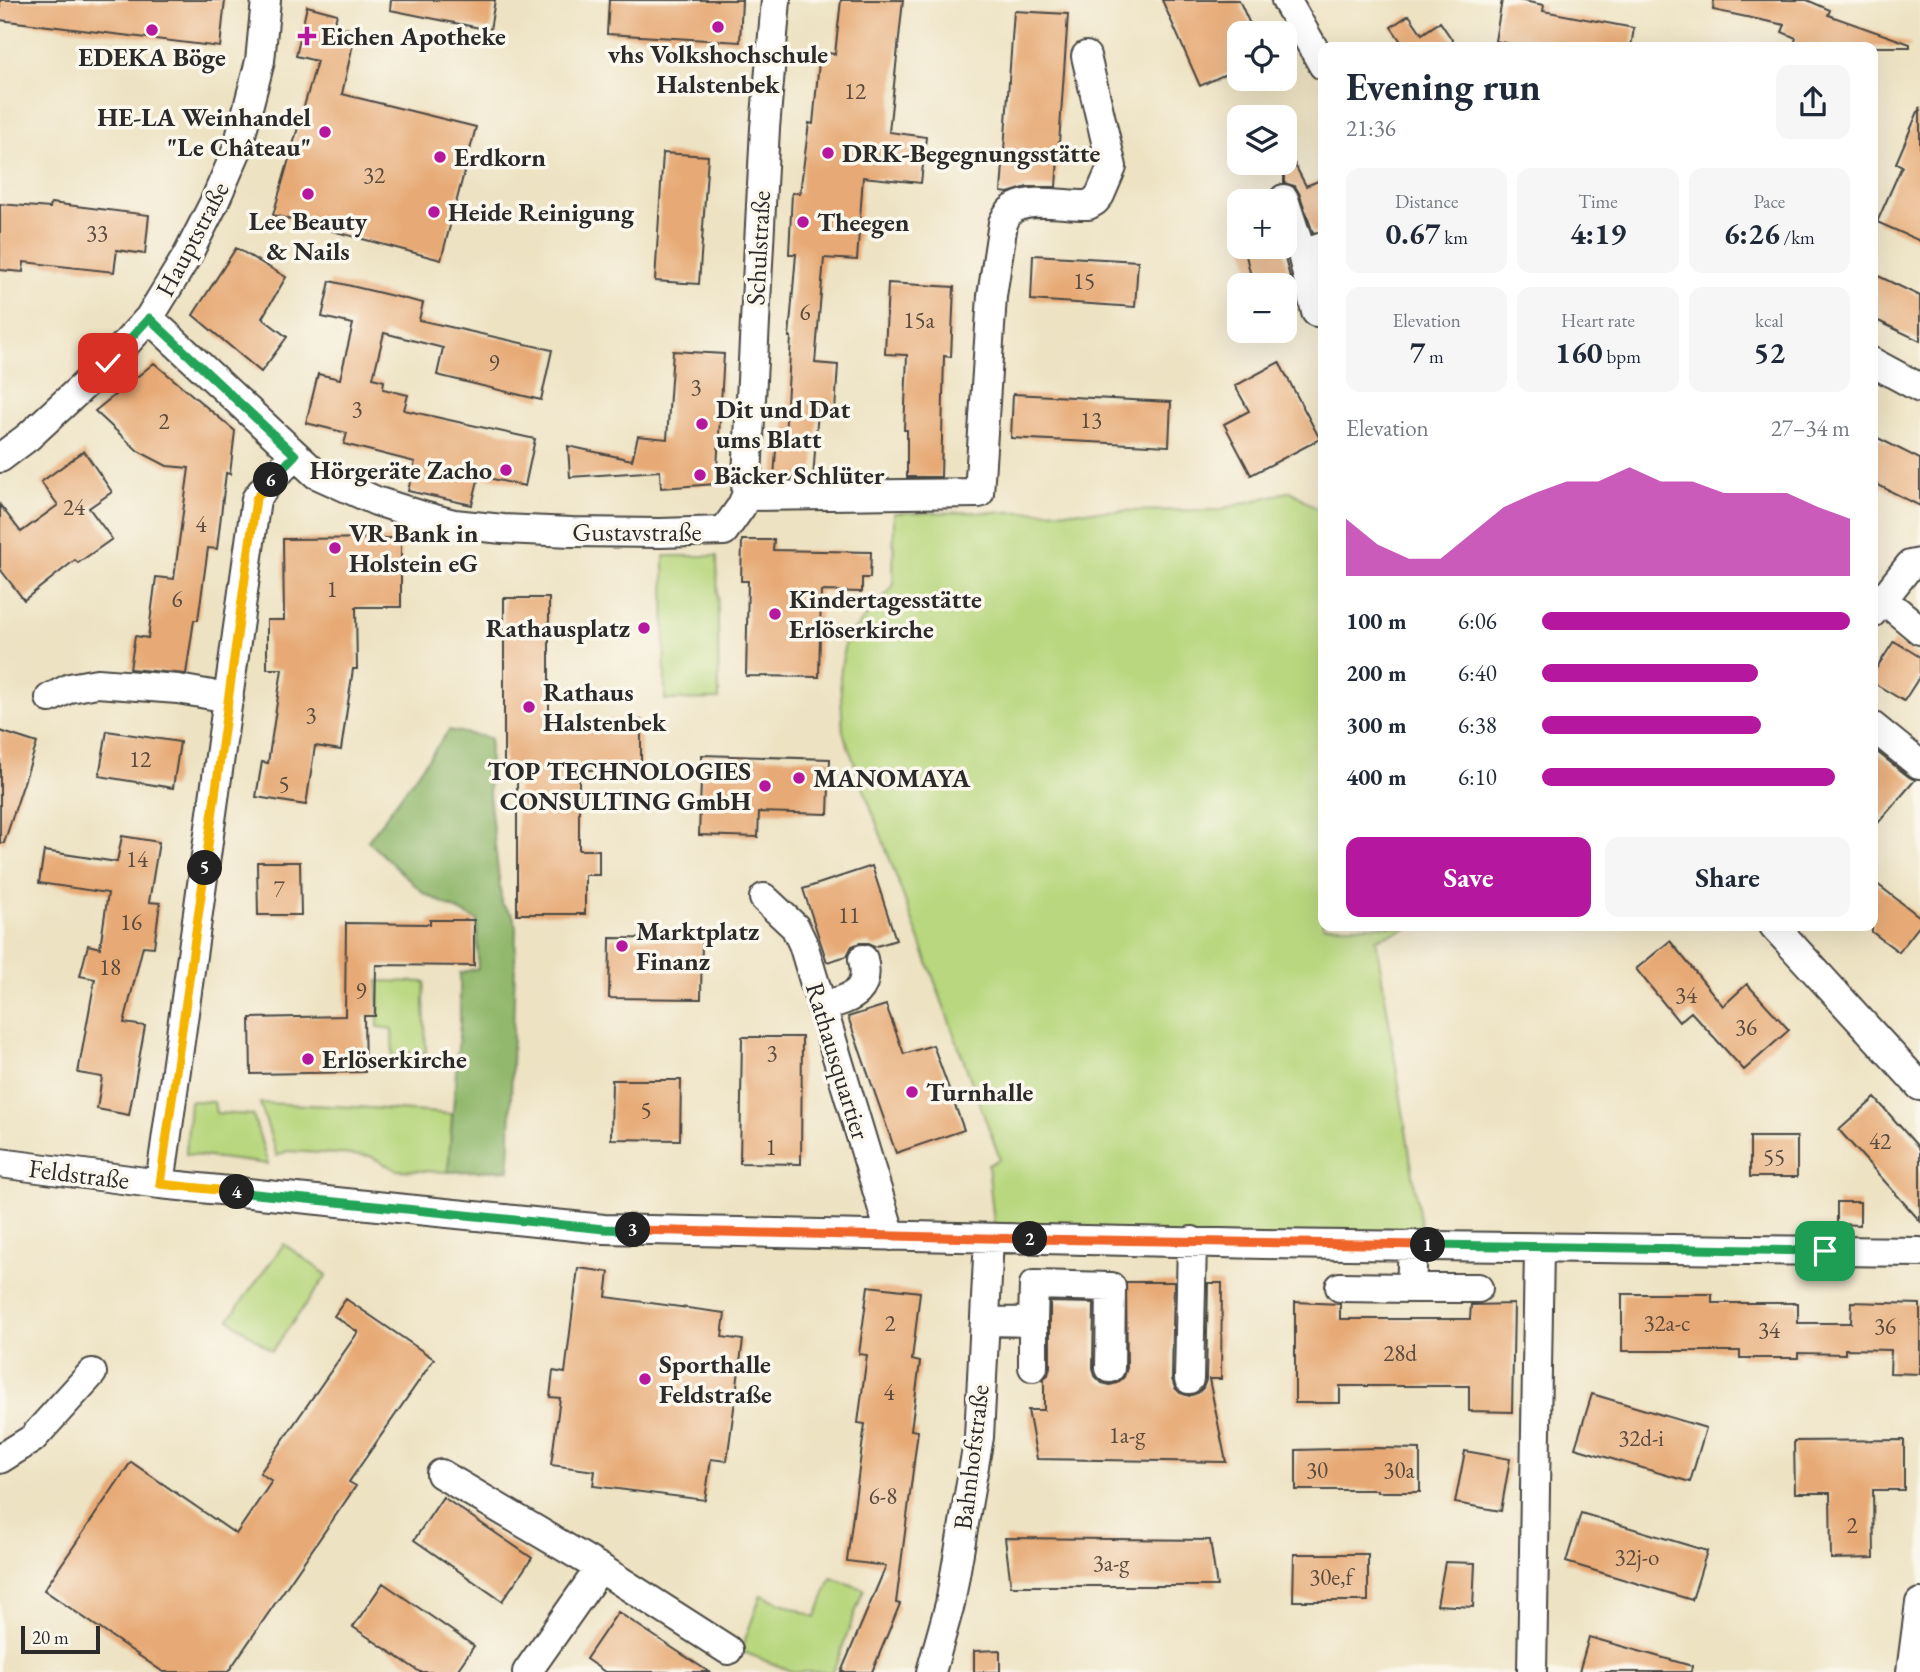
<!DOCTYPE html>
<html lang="en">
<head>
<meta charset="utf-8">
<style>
	:root { --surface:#fff; --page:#f6f6f7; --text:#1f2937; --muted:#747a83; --accent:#b5179e }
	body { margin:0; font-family:"EB Garamond",serif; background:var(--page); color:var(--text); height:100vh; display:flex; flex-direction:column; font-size:26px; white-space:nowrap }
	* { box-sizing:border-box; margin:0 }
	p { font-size:23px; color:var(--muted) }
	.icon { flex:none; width:38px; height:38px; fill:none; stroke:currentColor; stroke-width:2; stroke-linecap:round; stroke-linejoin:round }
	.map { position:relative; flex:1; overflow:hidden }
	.side { position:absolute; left:1318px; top:42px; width:560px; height:889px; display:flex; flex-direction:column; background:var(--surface); border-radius:14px; box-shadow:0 7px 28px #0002 }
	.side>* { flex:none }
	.tools { position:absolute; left:1227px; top:21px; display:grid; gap:14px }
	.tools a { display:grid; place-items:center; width:70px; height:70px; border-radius:14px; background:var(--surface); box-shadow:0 7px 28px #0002; font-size:35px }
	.scale { position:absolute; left:21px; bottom:18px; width:79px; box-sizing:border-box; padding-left:7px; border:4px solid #2b2b2b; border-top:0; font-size:19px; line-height:24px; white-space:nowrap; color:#2b2b2b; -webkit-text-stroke:5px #fbf7ec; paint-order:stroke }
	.pin { position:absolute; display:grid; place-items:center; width:60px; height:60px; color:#fff; margin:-30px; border-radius:14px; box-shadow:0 4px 10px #0006 }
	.km { position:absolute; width:35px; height:35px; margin:-18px; border-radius:50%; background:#222; color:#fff; font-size:19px; line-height:35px; text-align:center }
	.round { display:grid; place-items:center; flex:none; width:74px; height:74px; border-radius:14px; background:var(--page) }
	.head { display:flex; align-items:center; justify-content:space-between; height:119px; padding:0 28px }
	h1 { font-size:38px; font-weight:700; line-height:52px }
	.stats { display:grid; grid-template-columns:repeat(3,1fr); gap:10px; height:119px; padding:7px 28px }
	.stats div { display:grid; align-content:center; border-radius:14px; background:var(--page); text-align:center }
	.stats b { font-size:30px; font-weight:700 }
	.stats small { font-size:19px; font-weight:400 }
	.stats p { font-size:19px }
	.chart { height:196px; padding:14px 28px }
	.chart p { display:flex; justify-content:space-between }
	.chart svg { width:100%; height:126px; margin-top:7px; fill:var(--accent); opacity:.7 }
	.cta { display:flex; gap:14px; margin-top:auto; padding:14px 28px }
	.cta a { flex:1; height:80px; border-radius:14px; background:var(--accent); color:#fff; font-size:28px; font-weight:700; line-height:80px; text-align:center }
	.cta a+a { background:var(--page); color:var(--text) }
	ul { padding:0 28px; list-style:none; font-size:23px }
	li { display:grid; grid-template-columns:112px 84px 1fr; align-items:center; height:52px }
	li i { height:18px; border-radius:9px; background:var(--accent) }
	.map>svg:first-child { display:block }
	.green { fill:#b8d77e; stroke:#728154; stroke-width:2 }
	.forest { fill:#92b86d; stroke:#5e724c; stroke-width:2 }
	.building { fill:#e7aa76 }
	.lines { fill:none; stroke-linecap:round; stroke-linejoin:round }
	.minor-casing { stroke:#484642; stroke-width:32 }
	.minor { stroke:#fff; stroke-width:28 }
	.split-1-casing { stroke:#fff; stroke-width:14 }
	.split-2-casing { stroke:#fff; stroke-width:14 }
	.split-3-casing { stroke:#fff; stroke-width:14 }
	.split-4-casing { stroke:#fff; stroke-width:14 }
	.split-5-casing { stroke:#fff; stroke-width:14 }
	.split-6-casing { stroke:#fff; stroke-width:14 }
	.split-7-casing { stroke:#fff; stroke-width:14 }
	.split-1 { stroke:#22a559; stroke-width:9 }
	.split-2 { stroke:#f0652b; stroke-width:9 }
	.split-3 { stroke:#f0652b; stroke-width:9 }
	.split-4 { stroke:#22a559; stroke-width:9 }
	.split-5 { stroke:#f5b400; stroke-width:9 }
	.split-6 { stroke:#f5b400; stroke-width:9 }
	.split-7 { stroke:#22a559; stroke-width:9 }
	.poi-dot { fill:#b5179e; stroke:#fbf7ec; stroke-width:2.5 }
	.labels { text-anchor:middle; stroke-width:7; stroke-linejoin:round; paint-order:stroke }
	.number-label { font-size:23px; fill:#5a4b3e }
	.poi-label { font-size:26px; font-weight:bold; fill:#2b2b2b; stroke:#fbf7ec; text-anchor:start }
	.street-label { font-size:26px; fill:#2b2b2b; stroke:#fbf7ec }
</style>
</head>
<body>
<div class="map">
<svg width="1920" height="1672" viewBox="0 0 1920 1672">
	<rect width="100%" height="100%" fill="#fbf7ec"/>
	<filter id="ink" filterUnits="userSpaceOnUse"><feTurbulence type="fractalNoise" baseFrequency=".0143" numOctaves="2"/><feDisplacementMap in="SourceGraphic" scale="14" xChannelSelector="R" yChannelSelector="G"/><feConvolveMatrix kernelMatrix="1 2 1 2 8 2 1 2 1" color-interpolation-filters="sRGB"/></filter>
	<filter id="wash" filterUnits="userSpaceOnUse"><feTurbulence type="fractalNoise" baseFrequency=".00686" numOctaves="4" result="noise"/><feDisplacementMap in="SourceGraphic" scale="28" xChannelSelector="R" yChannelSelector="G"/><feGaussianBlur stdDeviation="1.57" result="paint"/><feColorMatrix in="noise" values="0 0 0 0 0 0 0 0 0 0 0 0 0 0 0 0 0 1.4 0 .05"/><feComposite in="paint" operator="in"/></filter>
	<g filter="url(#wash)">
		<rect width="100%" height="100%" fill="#ede2c2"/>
		<!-- green -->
		<path class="green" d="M1291 491 1323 513V926H1414L1376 939 1424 1245 995 1233 988 1165 1000 1159 843 732 840 677 845 640 893 587 894 513 1218 510Z
			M664 556H717L719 699 665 700Z
			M378 981 425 982 424 999 426 1053H407V1069L393 1068 392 1029 378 1027Z
			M190 1101 214 1102 216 1113 253 1115 268 1164 186 1154Z
			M260 1103 356 1107 452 1114 448 1172 396 1170 370 1156 287 1151 277 1156Z
			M284 1244 327 1275 272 1351 229 1319Z
			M831 1578 864 1589 833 1672H793L741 1651 761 1595 816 1617Z"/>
		<!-- forest -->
		<path class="forest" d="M449 730 490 738 489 795 502 904 513 915 516 927 509 1170 448 1172 460 1023V973L478 968 477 920 423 893 368 841Z"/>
		<g id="blocks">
			<!-- building -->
			<path class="building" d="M0 0H225L220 47 0 20Z
				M391 0H495L490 30 390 10Z
				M609 0H742L740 42 607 34Z
				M841 0H903L889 132 926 137 921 183 863 177 857 260 824 258 815 363 838 365 835 411 818 410 813 479 774 478 777 436 785 437 791 337H789L796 254H789L792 193H800L809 123 813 124 820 52 835 54Z
				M1162 0H1239L1254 33H1235L1239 41V68L1200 86Z
				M1502 0H1518L1544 5 1543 11 1634 28 1631 47H1527L1495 41Z
				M1714 0H1807L1830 10 1828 15 1910 44V47H1793L1796 38 1782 32 1785 25 1713 10Z
				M307 6 337 14 334 26 356 30 342 94 476 127 441 260 273 215 317 61 296 56Z
				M1014 11 1068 14 1056 187H1027L1008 193 1001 192Z
				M1409 15 1422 34 1440 22 1457 47H1402L1404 46 1391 27Z
				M1920 107V241L1877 222 1902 166 1896 163Z
				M1284 144 1306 186 1323 179V231L1313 233 1299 193 1295 186 1284 183Z
				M663 153 708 156 699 284 655 281Z
				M51 203 149 215 145 254 117 250 114 272 24 262 23 272 0 270V204L50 208Z
				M1244 247H1282L1292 285H1253Z
				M236 248 286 277 262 318 287 337 261 372 193 315Z
				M1033 255 1138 261 1135 307 1031 300Z
				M1872 273 1920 296V341L1872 318Z
				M330 281 423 303 419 320 552 350 541 400 437 375 443 348 384 333 373 378 384 381 383 389 408 395 404 410 535 439 525 486 479 476 472 505 408 491 415 462 344 444 347 433 306 423 318 374 340 379 353 324 322 317Z
				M888 283 954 287 951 357 944 356 941 477H907V430H904L907 355 885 354Z
				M673 351 724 354 716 484 661 488 660 471 570 477 568 446 632 460 638 436 667 439Z
				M1279 362 1320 439 1251 475 1224 424 1249 411 1235 386Z
				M154 363 235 431 230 474 226 473 217 549 208 548 198 620H194L186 674 130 669 135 636 148 638 156 577 174 579 189 468 167 466 138 451 95 411Z
				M1013 394 1171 402 1169 446 1011 438Z
				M1872 435 1920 459V506L1872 482Z
				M84 451 112 492 89 508 112 539 78 563 75 560 24 600 0 569V505L21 532 58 505 41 482Z
				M401 538V607H356L357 669H353L341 750 315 746 306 805 256 797 262 762 268 763 282 669H267V620H284L283 539Z
				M742 540H774L773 550 871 552 870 578H862V592L821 591 819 677 746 676 748 581H741Z
				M504 598H549V720H641V770H579V850H599V875H585V914H517V768H504Z
				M1894 641 1920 657V676L1904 701 1872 682V675Z
				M0 731 37 743 4 843H0Z
				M107 731 180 742 173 788 99 776Z
				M1872 748 1909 777 1915 780 1872 830Z
				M702 755 830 759 828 814 759 812 758 837 699 835Z
				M122 836 159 842 149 902 160 903 154 947 143 946 124 1023 145 1026 129 1115 97 1109 102 1077 78 1073 95 979 80 976 88 945 100 948 108 893 39 883 44 851 117 862Z
				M257 862H300L301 915H258Z
				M872 866 896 940 874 947 869 943H860L852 946 847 956 827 962 803 889Z
				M1872 880 1920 917V925L1899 952 1872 932Z
				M430 920H474V966L376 965 375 1016H364L365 1072 251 1074 250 1018 345 1016 346 923 430 924Z
				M610 938 702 939 701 999 609 998Z
				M1670 941 1723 1006 1747 984 1789 1030 1744 1070 1691 1012 1679 1022 1636 969Z
				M886 1005 904 1054 933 1045 964 1130 896 1153 848 1017Z
				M742 1037H802L801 1164 740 1163Z
				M612 1080H681L680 1140 611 1139Z
				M1875 1098 1920 1149V1221L1839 1130Z
				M1750 1137H1797V1177H1750Z
				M1837 1202H1860V1225L1837 1224Z
				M578 1268 609 1272 606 1297 725 1313 722 1337 743 1340 727 1461 711 1459 705 1500 593 1486 595 1471 551 1465 560 1398 550 1397 553 1371 565 1373Z
				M1126 1282H1174L1172 1379 1175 1388 1180 1393 1189 1396 1198 1393 1203 1388 1206 1380 1208 1283H1222L1221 1379H1209L1226 1462 1037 1459 1028 1410H1044V1378L1048 1375 1050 1367V1302L1094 1303 1093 1368 1095 1376 1102 1383 1110 1385 1117 1383 1124 1377 1127 1368Z
				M868 1286 920 1292 912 1360 920 1362 911 1430 918 1431 896 1603 900 1604 872 1672H841L886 1566 847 1561 865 1424 858 1423 867 1355 859 1354Z
				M1622 1294H1712V1303H1798V1323H1851L1852 1302 1920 1304V1374L1890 1373 1891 1350 1845 1349V1354L1798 1353V1358H1740V1351H1622Z
				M346 1299 434 1359 349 1482 356 1486 228 1672H163L44 1590 131 1462 236 1534 272 1481 260 1473 358 1332 334 1316Z
				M1295 1302 1340 1304V1319H1470L1471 1305 1514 1304 1512 1412 1469 1411V1386H1340V1403H1295Z
				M1592 1394 1706 1428 1690 1482 1575 1448Z
				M1904 1440V1490H1873L1874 1558 1831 1559 1830 1493H1795L1794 1441Z
				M1378 1448 1420 1449V1492H1377V1490H1296V1450Z
				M1465 1451 1510 1459 1501 1511 1455 1503Z
				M443 1497 532 1558 502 1601 414 1540Z
				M1581 1513 1707 1551 1692 1600 1566 1562Z
				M1005 1538 1210 1540 1217 1586H1011Z
				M1294 1554H1368V1601H1293Z
				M1445 1562 1475 1563 1473 1607 1437 1605Z
				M383 1583 474 1646 456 1672H420L353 1627Z
				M618 1612 709 1672H605L586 1659Z
				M1589 1637 1692 1666 1691 1672H1579Z
				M1000 1650V1672H974V1651Z"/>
		</g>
	</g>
	<g filter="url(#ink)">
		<use href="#blocks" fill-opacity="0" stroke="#484642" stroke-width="2"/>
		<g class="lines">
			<!-- minor casing -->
			<g class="minor-casing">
				<path id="minor" d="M1286 0 1323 65
					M1284 199 1302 254 1323 247
					M1302 254 1316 312
					M149 318 316 474 376 501 423 516 454 524 503 529 572 532 660 533 724 531 741 507 746 496 765 128 776 0
					M1872 362 1920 388
					M0 458 28 437 108 363 149 318 187 256 214 203 237 150 260 61 266 0
					M746 496 979 493 992 296 1003 223C1006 217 1008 212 1013 209 1030 197 1067 206 1088 205L1095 201 1100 195 1112 167 1086 56
					M1884 600 1920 630
					M1872 613 1910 565 1920 563
					M50 698 70 688 97 683 178 689 229 698
					M1872 726 1919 764
					M764 898 795 927 803 944 891 1236
					M1774 926 1920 1086
					M822 1007C850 998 871 994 863 959
					M0 1163 160 1184 604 1229 1264 1244 1920 1252
					M160 1184 256 499 269 482 295 455
					M1340 1287 1411 1288 1413 1245
					M1411 1288H1478
					M985 1321 1033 1322 1034 1285 1111 1287 1110 1368
					M1033 1367V1322
					M1189 1379 1192 1241
					M0 1459 32 1439 92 1373
					M441 1474 600 1568 728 1650
					M527 1672 600 1568
					M931 1672 950 1604 979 1437 989 1238
					M1532 1672 1539 1248
					M1911 1672 1920 1603"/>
			</g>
			<!-- minor -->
			<use href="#minor" class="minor"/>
		</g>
	</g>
	<g class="lines" filter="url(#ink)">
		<!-- split-1 casing -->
		<g class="split-1-casing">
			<path id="split-1" d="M1428 1245 1825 1251"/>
		</g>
		<!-- split-2 casing -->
		<g class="split-2-casing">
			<path id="split-2" d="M1030 1239 1428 1245"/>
		</g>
		<!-- split-3 casing -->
		<g class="split-3-casing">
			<path id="split-3" d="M633 1230 1030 1239"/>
		</g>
		<!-- split-4 casing -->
		<g class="split-4-casing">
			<path id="split-4" d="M237 1192 604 1229 633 1230"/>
		</g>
		<!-- split-5 casing -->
		<g class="split-5-casing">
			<path id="split-5" d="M205 868 160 1184 237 1192"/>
		</g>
		<!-- split-6 casing -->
		<g class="split-6-casing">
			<path id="split-6" d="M205 868 256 499 271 480"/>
		</g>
		<!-- split-7 casing -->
		<g class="split-7-casing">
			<path id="split-7" d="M108 363 149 318 295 455 271 480"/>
		</g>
		<!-- split-1 -->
		<use href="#split-1" class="split-1"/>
		<!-- split-2 -->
		<use href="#split-2" class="split-2"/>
		<!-- split-3 -->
		<use href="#split-3" class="split-3"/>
		<!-- split-4 -->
		<use href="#split-4" class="split-4"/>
		<!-- split-5 -->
		<use href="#split-5" class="split-5"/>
		<!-- split-6 -->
		<use href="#split-6" class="split-6"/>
		<!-- split-7 -->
		<use href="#split-7" class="split-7"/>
	</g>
	<!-- markers -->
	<g class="poi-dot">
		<circle cx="718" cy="27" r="7"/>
		<circle cx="152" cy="30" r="7"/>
		<path d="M303.5 25.5h7v7h7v7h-7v7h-7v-7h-7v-7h7z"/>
		<circle cx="325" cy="132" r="7"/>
		<circle cx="828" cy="153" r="7"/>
		<circle cx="440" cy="157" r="7"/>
		<circle cx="308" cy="194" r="7"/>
		<circle cx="434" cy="212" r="7"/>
		<circle cx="803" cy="222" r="7"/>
		<circle cx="702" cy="424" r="7"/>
		<circle cx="506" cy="470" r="7"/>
		<circle cx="700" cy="475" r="7"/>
		<circle cx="335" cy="548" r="7"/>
		<circle cx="775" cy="614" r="7"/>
		<circle cx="644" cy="628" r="7"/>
		<circle cx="529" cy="707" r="7"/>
		<circle cx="799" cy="778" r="7"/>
		<circle cx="765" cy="786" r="7"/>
		<circle cx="622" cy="946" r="7"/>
		<circle cx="308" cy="1059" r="7"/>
		<circle cx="912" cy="1092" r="7"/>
		<circle cx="645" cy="1379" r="7"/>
	</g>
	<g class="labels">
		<!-- number labels -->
		<g class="number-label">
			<text x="855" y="99">12</text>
			<text x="374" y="183">32</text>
			<text x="97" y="241">33</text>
			<text x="1084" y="289">15</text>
			<text x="805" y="320">6</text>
			<text x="919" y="328">15a</text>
			<text x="494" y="371">9</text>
			<text x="696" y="395">3</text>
			<text x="357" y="417">3</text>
			<text x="1091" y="428">13</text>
			<text x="164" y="429">2</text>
			<text x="74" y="515">24</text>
			<text x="201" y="532">4</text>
			<text x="332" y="597">1</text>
			<text x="177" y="607">6</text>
			<text x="311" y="723">3</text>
			<text x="140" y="767">12</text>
			<text x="284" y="792">5</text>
			<text x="137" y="867">14</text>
			<text x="279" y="897">7</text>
			<text x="849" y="923">11</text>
			<text x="131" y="930">16</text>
			<text x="110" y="975">18</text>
			<text x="361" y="999">9</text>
			<text x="1686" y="1003">34</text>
			<text x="1746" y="1035">36</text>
			<text x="772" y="1061">3</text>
			<text x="646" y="1118">5</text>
			<text x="1880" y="1149">42</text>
			<text x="771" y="1155">1</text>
			<text x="1774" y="1165">55</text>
			<text x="890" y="1331">2</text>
			<text x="1667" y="1331">32a-c</text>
			<text x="1885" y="1334">36</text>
			<text x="1769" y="1338">34</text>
			<text x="1400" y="1361">28d</text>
			<text x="889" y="1400">4</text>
			<text x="1127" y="1443">1a-g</text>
			<text x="1641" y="1446">32d-i</text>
			<text x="1317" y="1478">30</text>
			<text x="1399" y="1478">30a</text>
			<text x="883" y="1504">6-8</text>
			<text x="1852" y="1533">2</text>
			<text x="1637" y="1565">32j-o</text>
			<text x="1111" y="1571">3a-g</text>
			<text x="1331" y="1585">30e,f</text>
		</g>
		<!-- poi labels -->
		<g class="poi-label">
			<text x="321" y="45">Eichen Apotheke</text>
			<text x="718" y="63" text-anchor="middle">vhs Volkshochschule<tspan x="718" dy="30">Halstenbek</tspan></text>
			<text x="152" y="66" text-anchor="middle">EDEKA Böge</text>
			<text x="311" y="126" text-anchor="end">HE-LA Weinhandel<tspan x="311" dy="30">"Le Château"</tspan></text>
			<text x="842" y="162">DRK-Begegnungsstätte</text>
			<text x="454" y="166">Erdkorn</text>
			<text x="448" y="221">Heide Reinigung</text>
			<text x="308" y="230" text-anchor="middle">Lee Beauty<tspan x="308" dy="30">&amp; Nails</tspan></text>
			<text x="817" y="231">Theegen</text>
			<text x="716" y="418">Dit und Dat<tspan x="716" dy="30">ums Blatt</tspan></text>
			<text x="492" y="479" text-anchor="end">Hörgeräte Zacho</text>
			<text x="714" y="484">Bäcker Schlüter</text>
			<text x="349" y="542">VR Bank in<tspan x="349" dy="30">Holstein eG</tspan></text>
			<text x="789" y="608">Kindertagesstätte<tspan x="789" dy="30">Erlöserkirche</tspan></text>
			<text x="630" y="637" text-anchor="end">Rathausplatz</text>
			<text x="543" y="701">Rathaus<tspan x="543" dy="30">Halstenbek</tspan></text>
			<text x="751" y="780" text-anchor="end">TOP TECHNOLOGIES<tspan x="751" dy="30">CONSULTING GmbH</tspan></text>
			<text x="813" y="787">MANOMAYA</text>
			<text x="636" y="940">Marktplatz<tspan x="636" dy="30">Finanz</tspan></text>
			<text x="322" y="1068">Erlöserkirche</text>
			<text x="926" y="1101">Turnhalle</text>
			<text x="659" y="1373">Sporthalle<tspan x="659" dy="30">Feldstraße</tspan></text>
		</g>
		<!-- street labels -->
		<g class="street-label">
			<text transform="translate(192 239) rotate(-62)" y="9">Hauptstraße</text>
			<text transform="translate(758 248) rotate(-87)" y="9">Schulstraße</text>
			<text x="637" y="541">Gustavstraße</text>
			<text transform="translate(838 1061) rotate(73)" y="9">Rathausquartier</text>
			<text transform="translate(79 1174) rotate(7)" y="9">Feldstraße</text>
			<text transform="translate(971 1457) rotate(-83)" y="9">Bahnhofstraße</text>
		</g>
	</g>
</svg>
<div class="tools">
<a><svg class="icon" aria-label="locate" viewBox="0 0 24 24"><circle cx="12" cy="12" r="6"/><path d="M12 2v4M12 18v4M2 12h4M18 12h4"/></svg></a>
<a><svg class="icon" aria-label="layers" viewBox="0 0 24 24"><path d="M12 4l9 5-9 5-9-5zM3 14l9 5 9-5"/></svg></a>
<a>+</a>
<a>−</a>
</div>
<div class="scale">20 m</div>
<div class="pin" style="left:1825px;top:1251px;background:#1e9e55"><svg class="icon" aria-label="arrive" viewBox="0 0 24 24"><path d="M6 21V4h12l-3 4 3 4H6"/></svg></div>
<div class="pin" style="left:108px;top:363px;background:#d93025"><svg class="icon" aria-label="check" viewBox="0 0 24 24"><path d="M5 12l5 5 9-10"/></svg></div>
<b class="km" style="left:1428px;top:1245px">1</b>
<b class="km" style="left:1030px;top:1239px">2</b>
<b class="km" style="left:633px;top:1230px">3</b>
<b class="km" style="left:237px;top:1192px">4</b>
<b class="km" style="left:205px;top:868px">5</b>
<b class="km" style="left:271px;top:480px">6</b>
<section class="side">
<div class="head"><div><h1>Evening run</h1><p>21:36</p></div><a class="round"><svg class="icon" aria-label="share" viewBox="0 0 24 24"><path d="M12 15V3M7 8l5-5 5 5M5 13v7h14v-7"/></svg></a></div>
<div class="stats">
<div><p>Distance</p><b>0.67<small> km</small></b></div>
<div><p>Time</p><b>4:19</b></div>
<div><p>Pace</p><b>6:26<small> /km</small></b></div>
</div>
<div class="stats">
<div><p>Elevation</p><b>7<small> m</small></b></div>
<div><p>Heart rate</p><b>160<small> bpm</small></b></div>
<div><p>kcal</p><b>52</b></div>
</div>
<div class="chart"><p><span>Elevation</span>27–34 m</p>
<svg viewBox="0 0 160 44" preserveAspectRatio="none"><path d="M0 44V24L10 33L20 38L30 38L40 29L50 20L60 15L70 11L80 11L90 6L100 11L110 11L120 15L130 15L140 15L150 20L160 24V44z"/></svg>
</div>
<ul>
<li><b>100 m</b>6:06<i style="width:100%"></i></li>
<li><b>200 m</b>6:40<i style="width:70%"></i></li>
<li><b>300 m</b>6:38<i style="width:71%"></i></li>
<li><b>400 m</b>6:10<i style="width:95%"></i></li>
</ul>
<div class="cta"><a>Save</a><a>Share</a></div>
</section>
</div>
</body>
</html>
